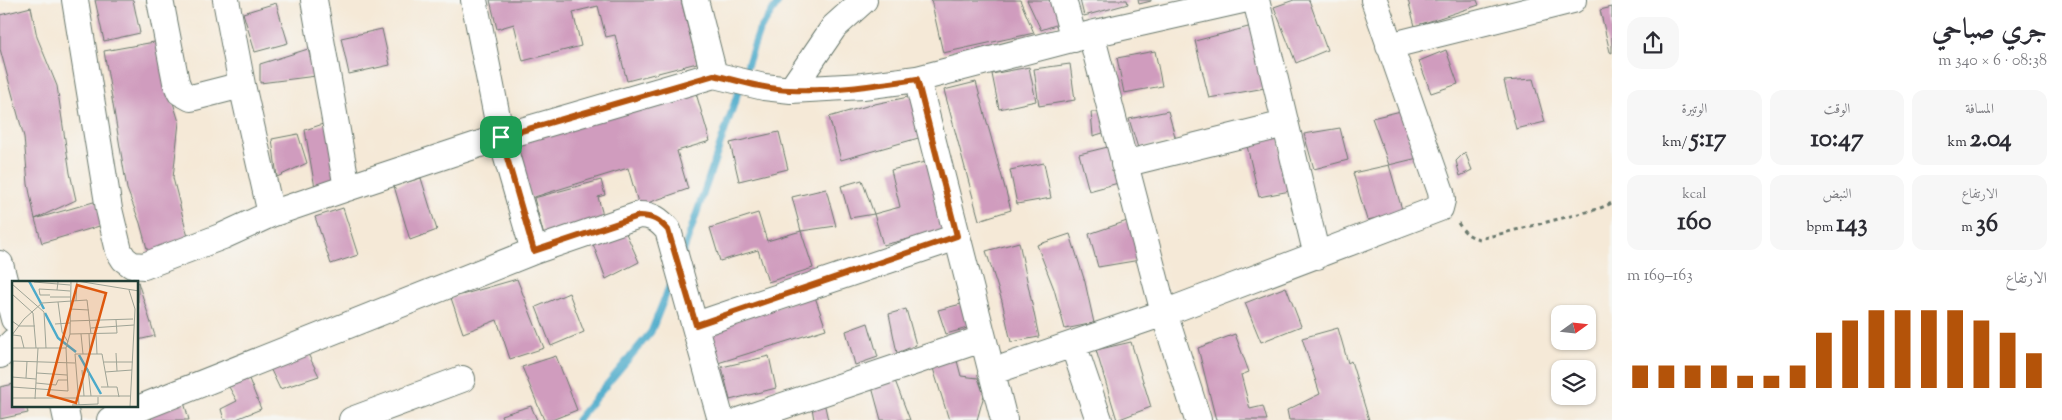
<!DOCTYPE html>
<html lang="ar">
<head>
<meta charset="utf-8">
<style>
	:root { --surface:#fff; --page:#f7f7f7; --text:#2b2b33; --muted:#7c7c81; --accent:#b45309 }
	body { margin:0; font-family:"Sorts Mill Goudy",Amiri,serif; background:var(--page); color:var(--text); direction:rtl; height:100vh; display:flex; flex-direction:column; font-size:19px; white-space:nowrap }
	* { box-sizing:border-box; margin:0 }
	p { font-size:16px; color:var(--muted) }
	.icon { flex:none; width:28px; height:28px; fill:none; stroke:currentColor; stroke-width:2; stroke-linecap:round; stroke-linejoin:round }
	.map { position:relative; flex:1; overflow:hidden; direction:ltr }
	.details { display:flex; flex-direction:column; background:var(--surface); width:450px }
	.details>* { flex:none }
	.needle { width:32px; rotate:75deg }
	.buttons { position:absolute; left:1551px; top:305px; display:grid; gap:10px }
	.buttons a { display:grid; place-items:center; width:45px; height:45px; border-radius:10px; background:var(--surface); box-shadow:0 1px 4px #0004; font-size:25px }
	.pin { position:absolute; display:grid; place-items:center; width:42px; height:42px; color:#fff; margin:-21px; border-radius:10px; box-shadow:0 2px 8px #0006 }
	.round { display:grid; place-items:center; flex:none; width:52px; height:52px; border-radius:15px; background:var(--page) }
	.overview { display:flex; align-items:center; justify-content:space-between; height:85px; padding:0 15px }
	h1 { font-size:28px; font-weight:700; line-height:38px }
	.metrics { display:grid; grid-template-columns:repeat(3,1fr); gap:8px; height:85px; padding:5px 15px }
	.metrics div { display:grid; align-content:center; border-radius:12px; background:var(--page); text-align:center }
	.metrics b { font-size:25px; font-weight:700 }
	.metrics small { font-size:14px; font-weight:400 }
	.metrics p { font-size:14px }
	.chart { height:140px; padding:10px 15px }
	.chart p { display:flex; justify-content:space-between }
	.chart svg { width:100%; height:90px; margin-top:5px; stroke:var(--accent); stroke-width:6 }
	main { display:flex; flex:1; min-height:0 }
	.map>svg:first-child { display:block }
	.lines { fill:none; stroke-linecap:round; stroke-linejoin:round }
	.stream { stroke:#4caaca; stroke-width:7 }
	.building { fill:#d09cbe }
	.minor-casing { stroke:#6a796d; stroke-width:28 }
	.path { stroke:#6a796d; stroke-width:3; stroke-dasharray:4 4; stroke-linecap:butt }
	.minor { stroke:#fff; stroke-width:26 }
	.route-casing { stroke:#fff; stroke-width:10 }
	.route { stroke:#b45309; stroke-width:6 }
	.inset-river { fill:none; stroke:#4caaca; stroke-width:2.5 }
	.inset-road { fill:none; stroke:#9fa496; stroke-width:1 }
	.view { fill:#de580e; fill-opacity:0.15; stroke:#de580e; stroke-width:2.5 }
	.inset-edge { fill:none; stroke:#1f3d34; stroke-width:2.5 }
</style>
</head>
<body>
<main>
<section class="details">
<div class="overview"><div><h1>جري صباحي</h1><p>08:38 · 6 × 340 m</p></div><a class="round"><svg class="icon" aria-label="share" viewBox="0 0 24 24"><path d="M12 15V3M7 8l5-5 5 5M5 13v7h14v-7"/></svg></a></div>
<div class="metrics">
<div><p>المسافة</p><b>2.04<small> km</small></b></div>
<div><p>الوقت</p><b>10:47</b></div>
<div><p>الوتيرة</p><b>5:17<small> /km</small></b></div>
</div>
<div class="metrics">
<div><p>الارتفاع</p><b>36<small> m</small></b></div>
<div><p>النبض</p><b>143<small> bpm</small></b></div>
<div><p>kcal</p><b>160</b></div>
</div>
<div class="chart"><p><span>الارتفاع</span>163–169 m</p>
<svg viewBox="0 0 160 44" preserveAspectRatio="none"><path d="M5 44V33M15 44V33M25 44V33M35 44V33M45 44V38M55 44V38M65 44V33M75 44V17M85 44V11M95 44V6M105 44V6M115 44V6M125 44V6M135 44V11M145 44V17M155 44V27"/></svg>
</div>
</section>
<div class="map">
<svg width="1612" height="420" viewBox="0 0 1612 420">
	<rect width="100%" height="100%" fill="#f6f6f2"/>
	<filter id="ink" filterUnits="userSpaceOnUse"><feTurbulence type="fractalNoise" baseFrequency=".02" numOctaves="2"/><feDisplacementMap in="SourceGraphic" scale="10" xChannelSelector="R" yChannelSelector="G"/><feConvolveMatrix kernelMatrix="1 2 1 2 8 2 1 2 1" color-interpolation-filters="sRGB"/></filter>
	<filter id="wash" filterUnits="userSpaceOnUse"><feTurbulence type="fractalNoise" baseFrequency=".0096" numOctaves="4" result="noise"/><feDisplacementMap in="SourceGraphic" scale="20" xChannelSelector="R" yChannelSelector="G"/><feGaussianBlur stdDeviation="1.12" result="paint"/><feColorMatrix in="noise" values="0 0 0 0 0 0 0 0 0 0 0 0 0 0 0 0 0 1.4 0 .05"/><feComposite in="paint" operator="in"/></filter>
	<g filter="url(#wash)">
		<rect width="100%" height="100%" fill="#f5e9d7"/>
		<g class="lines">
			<!-- stream -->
			<path class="stream" d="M683 253 759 31 780 0
				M577 420 651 332 673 277"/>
		</g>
		<g id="blocks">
			<!-- building -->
			<path class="building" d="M95 0H133L140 33 104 41Z
				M490 0H681L697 63 627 81 615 35 606 37 598 6 573 12 581 46 523 61 514 24 497 29Z
				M931 0H1020L1034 33 943 53Z
				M1027 0H1057L1064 22 1041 30Z
				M1080 0H1127L1128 4 1084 16Z
				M1138 0H1151V1L1139 4Z
				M1294 0H1309L1327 50 1296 63 1274 7Z
				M1408 0H1477L1479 5 1415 26Z
				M276 3 288 43 255 52 243 13Z
				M31 7 37 37 57 86 70 173 76 200 35 219 28 184 24 137 0 49V15Z
				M1612 7V53L1610 52 1600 10Z
				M1252 26 1265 88 1209 98 1195 41Z
				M382 29 390 65 349 74 341 38Z
				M160 41 168 86 179 122 173 178 189 241 149 256 140 223 127 189 104 51Z
				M308 49 316 76 260 83V64Z
				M1446 50 1458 84 1431 93 1419 61Z
				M1155 51 1162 86 1124 93 1117 58Z
				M1070 64 1075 100 1039 106 1034 69Z
				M1029 67 1036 101 999 109 992 74Z
				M1533 79 1545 122 1516 129 1504 81Z
				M976 82 1011 210 979 220 944 90Z
				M693 83 710 141 677 151 688 189 639 206 628 168 531 198 513 138Z
				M913 96 922 137 841 160 829 117 870 105Z
				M1405 110 1422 157 1389 165 1403 213 1367 220 1353 173 1389 165 1372 118Z
				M1168 111 1176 140 1138 148 1129 119Z
				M1091 112H1101L1106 132 1093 136Z
				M329 122 338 178 315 188 305 130Z
				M1340 128 1348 160 1314 169 1304 134Z
				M779 132 788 169 739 181 730 143Z
				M298 134 307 163 277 177 272 139Z
				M1278 136 1290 191 1259 197 1247 146Z
				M1112 146 1122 182 1089 191 1079 154Z
				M1465 152 1472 170 1460 176 1456 161Z
				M929 161 947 230 883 245 874 214 900 207 891 170Z
				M1044 163 1051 198 1017 204 1010 170Z
				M421 178 437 230 410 240 394 186Z
				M601 180 605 195 598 197 604 219 544 236 534 198Z
				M862 180 874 214 850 218 841 186Z
				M826 189 836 226 801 231 792 197Z
				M97 201 103 225 42 243 35 219Z
				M343 208 358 255 331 264 315 217Z
				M758 213 767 241 801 231 813 268 768 282 758 250 720 261 710 228Z
				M1130 220 1140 260 1098 267 1089 234Z
				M625 231 639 262 606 279 593 244Z
				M1070 234 1085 282 1094 323 1065 329 1054 289 1037 245Z
				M1019 242 1039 337 1011 342 1002 301 986 251Z
				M137 279 155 336 138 340V282H129Z
				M517 279 544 348 510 359 497 320 463 333 451 298Z
				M1286 287 1301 326 1261 342 1245 303Z
				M569 293 584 332 551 346 536 307Z
				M814 294 826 329 718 363 707 330Z
				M965 303 971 327 946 334 938 310Z
				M906 309 916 345 897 353 889 314Z
				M868 323 878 357 855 365 846 331Z
				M1338 328 1348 363 1351 361 1369 420H1289L1287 410 1320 394 1302 338Z
				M1235 334 1249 372 1241 375 1250 409 1263 406 1267 420H1216L1198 348Z
				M1131 342 1151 407 1117 420 1096 350Z
				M306 350 319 376 280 389 268 364Z
				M556 356 577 410 552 420H544L522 367Z
				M769 356 776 388 730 400 722 367Z
				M956 357 961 376 978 378 984 395 977 420H949L932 365Z
				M894 378 910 420H881L872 387Z
				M249 379 261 409 234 420H224L221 409 237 401 229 387Z
				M14 384V406H26L28 413 0 419V387Z
				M184 402 189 420H152L150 414Z
				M824 402 828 420H814L812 408Z
				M531 406 537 420H503L501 415Z"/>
		</g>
	</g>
	<g filter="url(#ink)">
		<use href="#blocks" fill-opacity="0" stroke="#6a796d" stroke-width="1"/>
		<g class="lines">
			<!-- minor casing -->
			<g class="minor-casing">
				<path id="minor" d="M75 0 109 209 119 251 124 259 132 265 144 266 223 236 271 214 347 188 501 137 714 75 764 87 791 90 863 86 917 79 1091 34 1242 0
					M160 0 176 82 180 92 191 98 242 85 271 214
					M226 0 242 85
					M314 0 347 188
					M474 0 501 137 534 251
					M695 0 714 75
					M1063 0 1074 39
					M1256 0 1317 256
					M1091 34 1164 313 1198 420
					M1389 46 1573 0
					M917 79 1004 420
					M791 90 834 27 864 0
					M1124 164 1285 124
					M0 264 14 319
					M696 325 957 237
					M1073 344 1099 420
					M0 355 14 341
					M991 372 1164 313 1440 208 1442 200 1441 192 1374 0
					M64 406 67 420
					M110 420 534 251 639 215C653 215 659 220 668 230L721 420
					M352 420 462 379
					M741 420 982 339"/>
			</g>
			<!-- path -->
			<path class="path" d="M1458 223C1464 232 1469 237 1480 239L1598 209 1612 203"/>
			<!-- minor -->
			<use href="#minor" class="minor"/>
		</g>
	</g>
	<g class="lines" filter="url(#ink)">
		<!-- route casing -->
		<g class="route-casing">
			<path id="route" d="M714 75C739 81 764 89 790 90 832 92 876 85 917 79L957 236 696 325 668 230C659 220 653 216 639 216L534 251 501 137Z"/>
		</g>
		<!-- route -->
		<use href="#route" class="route"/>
	</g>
	<!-- overview -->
	<g transform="translate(12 281)">
		<rect width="126" height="126" fill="#f5e9d7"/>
		<path class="inset-river" d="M17 0 32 28M33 32 46 57 64 71M67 74 89 113"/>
		<path class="inset-road" d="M65 0 127 10M22 1 58 4M46 1 45 9 58 10M0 3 32 31 34 67M117 9 123 28 118 126M0 13 21 32 24 67M38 14H28L27 8 45 9M38 16H58M64 20 65 0M46 21 50 51 56 61M58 28 77 29M0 40 7 45H23M58 40 121 38M43 43 58 42M79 47 122 44M58 53 105 52 104 39M69 53 71 73M77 53 78 73M84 53 85 73M0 54 12 38 30 22 75 19 79 53M1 54 9 55 12 67M0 67H54M104 72 105 90M0 80 63 82M92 81H121M76 88 79 115M70 89 72 115M93 91 120 89M25 92 55 94M0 96 24 98M14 97 15 80M24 102 44 104 46 99H55M0 104 1 80M0 106 56 110 54 67 58 53 59 0M89 106H105L107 116M66 115H119M0 117H66M23 118 26 67M60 124 86 123V116M67 124 63 73H90L96 106"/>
		<path class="view" d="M65 4 94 12 64 122 36 114Z"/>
		<rect width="126" height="126" class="inset-edge"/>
	</g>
</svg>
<div class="buttons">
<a><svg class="needle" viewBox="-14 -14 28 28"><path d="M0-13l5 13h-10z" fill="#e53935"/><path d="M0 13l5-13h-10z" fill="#7c7c81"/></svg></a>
<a><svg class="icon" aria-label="layers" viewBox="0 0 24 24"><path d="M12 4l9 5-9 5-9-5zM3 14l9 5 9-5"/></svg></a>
</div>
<div class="pin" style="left:501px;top:137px;background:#1e9e55"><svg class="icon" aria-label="arrive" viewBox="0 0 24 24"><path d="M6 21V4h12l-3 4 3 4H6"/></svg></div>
</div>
</main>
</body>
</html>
